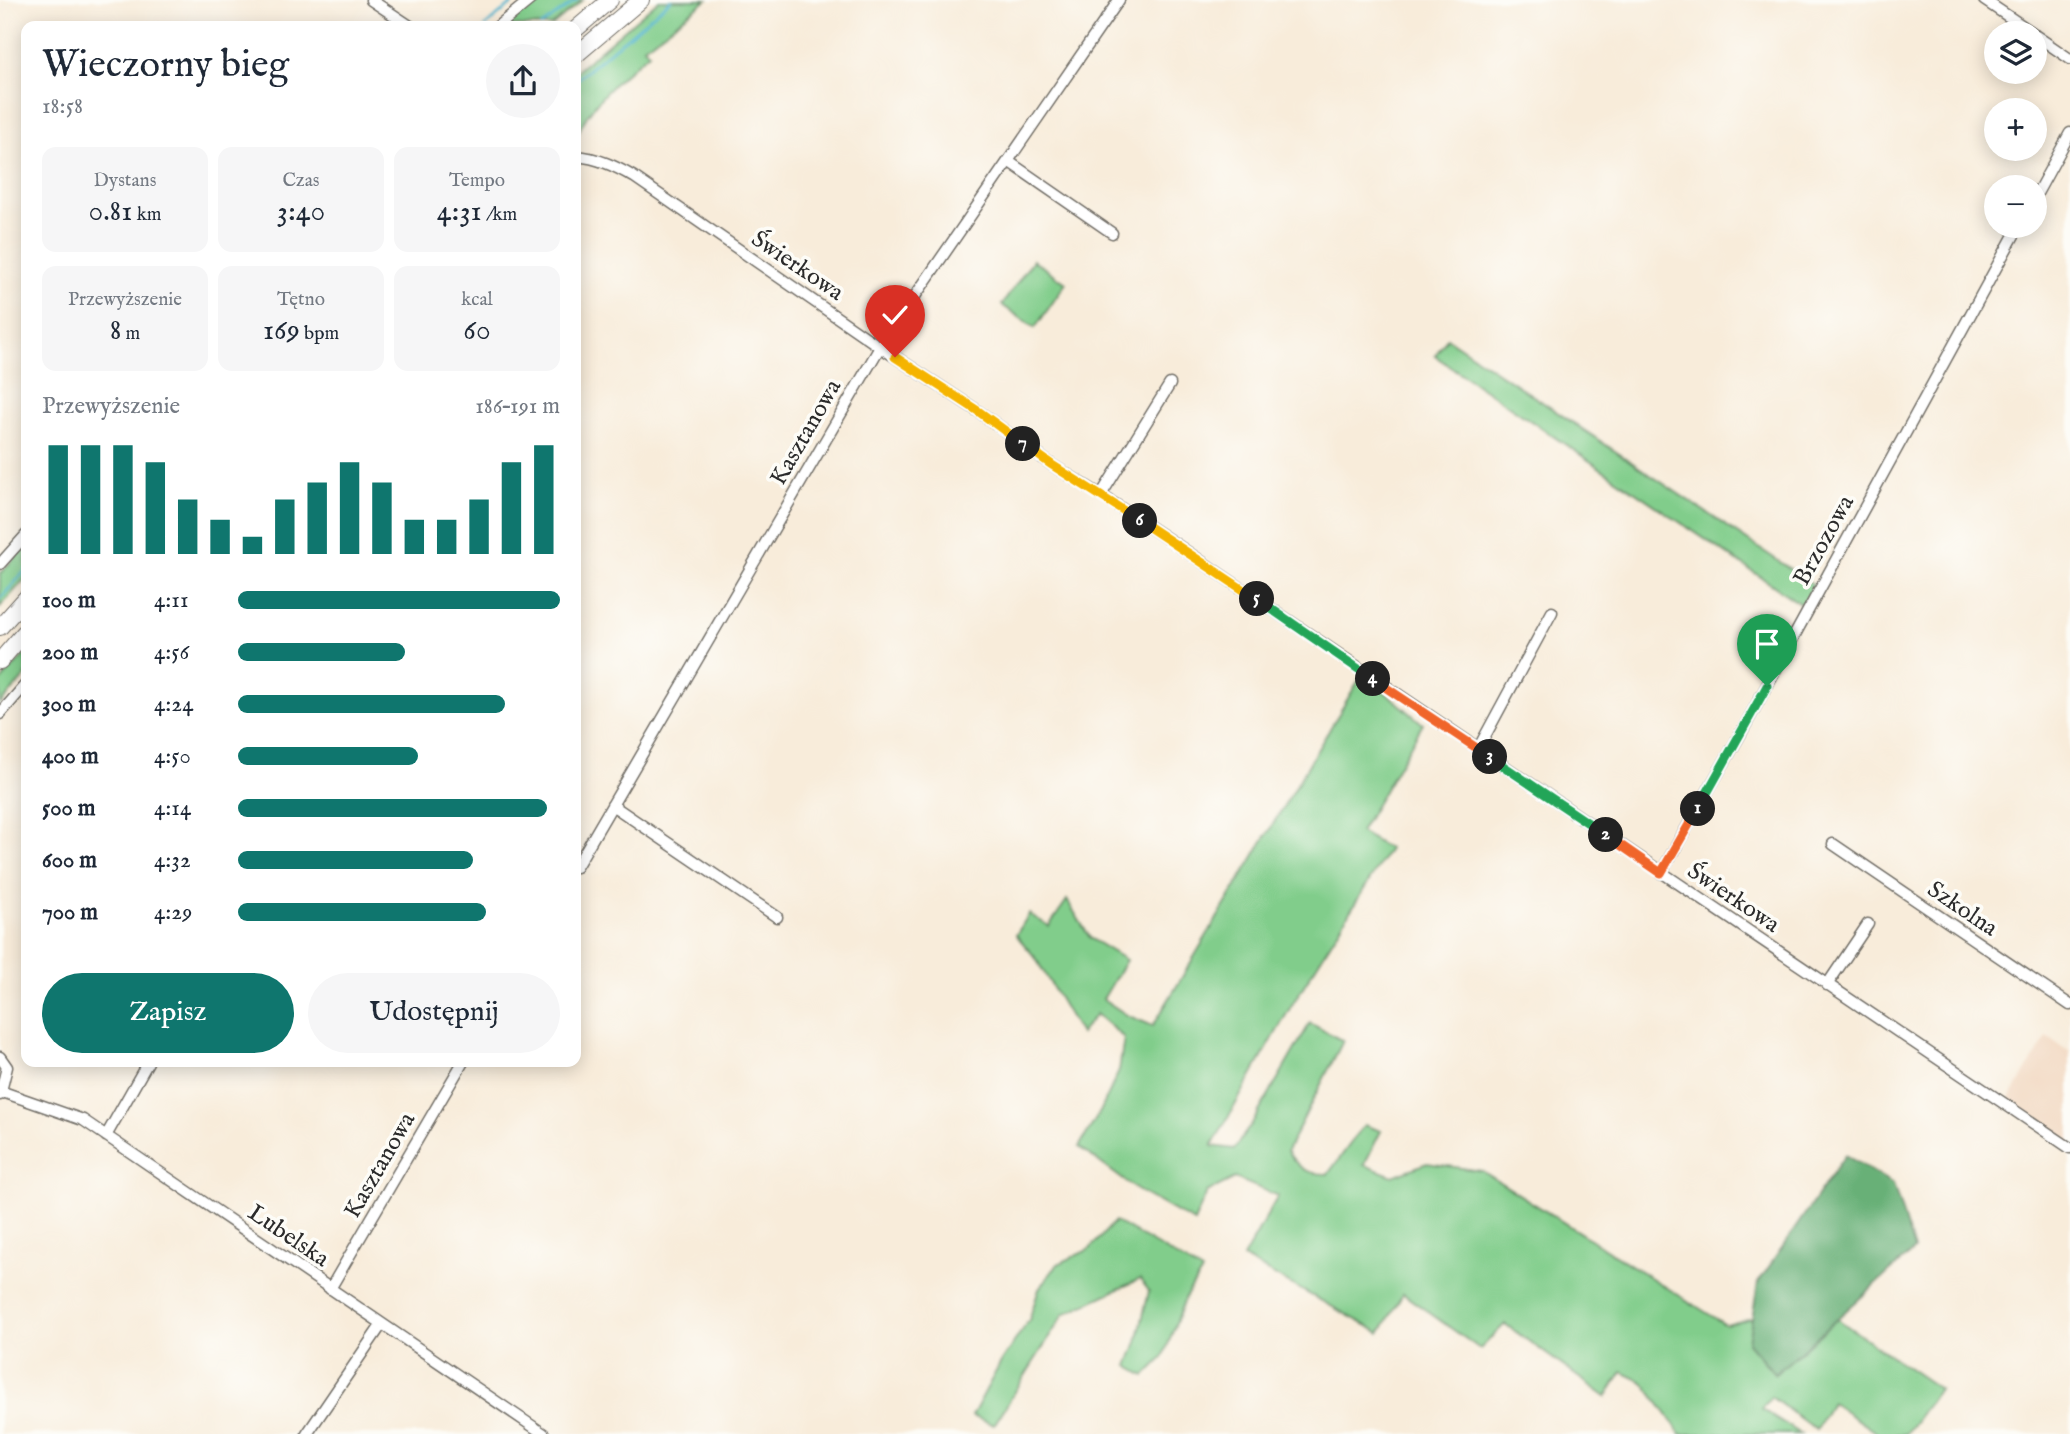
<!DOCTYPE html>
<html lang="pl">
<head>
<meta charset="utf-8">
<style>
	:root { --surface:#fff; --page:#f6f6f7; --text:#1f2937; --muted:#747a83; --accent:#0f766e }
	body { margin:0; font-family:"IM FELL English",serif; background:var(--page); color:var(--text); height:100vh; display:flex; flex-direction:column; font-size:26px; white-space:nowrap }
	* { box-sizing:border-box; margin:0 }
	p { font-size:23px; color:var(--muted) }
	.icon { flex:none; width:38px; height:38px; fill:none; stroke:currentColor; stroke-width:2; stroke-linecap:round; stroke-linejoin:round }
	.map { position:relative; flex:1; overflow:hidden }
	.details { position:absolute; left:21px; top:21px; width:560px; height:1046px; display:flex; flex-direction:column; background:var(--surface); border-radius:14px; box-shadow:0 4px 18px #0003 }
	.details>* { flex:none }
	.fabs { position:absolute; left:1984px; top:21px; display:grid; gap:14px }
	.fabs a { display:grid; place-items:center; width:63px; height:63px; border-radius:50%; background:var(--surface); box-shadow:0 4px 18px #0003; font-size:35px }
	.pin { position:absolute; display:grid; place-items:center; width:60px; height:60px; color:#fff; margin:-72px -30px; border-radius:50% 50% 50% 0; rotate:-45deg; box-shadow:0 0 7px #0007 }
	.pin .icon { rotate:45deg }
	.km { position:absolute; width:35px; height:35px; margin:-18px; border-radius:50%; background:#222; color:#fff; font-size:19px; line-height:35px; text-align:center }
	.round { display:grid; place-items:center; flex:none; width:74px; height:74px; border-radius:37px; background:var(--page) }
	.headline { display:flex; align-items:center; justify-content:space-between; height:119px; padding:0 21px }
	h1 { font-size:38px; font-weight:600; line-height:52px }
	.metrics { display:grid; grid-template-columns:repeat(3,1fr); gap:10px; height:119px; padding:7px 21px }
	.metrics div { display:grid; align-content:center; border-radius:14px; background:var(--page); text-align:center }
	.metrics b { font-size:30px; font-weight:600 }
	.metrics small { font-size:19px; font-weight:400 }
	.metrics p { font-size:19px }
	.chart { height:196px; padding:14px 21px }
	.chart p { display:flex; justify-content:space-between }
	.chart svg { width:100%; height:126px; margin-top:7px; stroke:var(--accent); stroke-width:6 }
	.primary-button { display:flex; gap:14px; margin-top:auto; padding:14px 21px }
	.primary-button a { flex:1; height:80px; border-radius:42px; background:var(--accent); color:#fff; font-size:28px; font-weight:600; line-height:80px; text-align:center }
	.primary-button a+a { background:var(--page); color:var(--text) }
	ul { padding:0 21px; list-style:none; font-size:23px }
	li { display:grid; grid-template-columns:112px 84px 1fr; align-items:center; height:52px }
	li i { height:18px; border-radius:9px; background:var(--accent) }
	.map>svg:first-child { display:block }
	.built { fill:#f1d5bd }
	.green { fill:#81cd8b; stroke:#567c5b; stroke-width:2 }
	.forest { fill:#68b077; stroke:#4a6e51; stroke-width:2 }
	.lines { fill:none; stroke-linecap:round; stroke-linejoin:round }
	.stream { stroke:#51b5d0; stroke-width:2.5 }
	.minor-casing { stroke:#736f68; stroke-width:13 }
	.highway-casing { stroke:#736f68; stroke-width:18 }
	.minor { stroke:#fff; stroke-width:10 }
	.highway { stroke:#fff; stroke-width:16 }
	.split-1-casing { stroke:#fff; stroke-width:14 }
	.split-2-casing { stroke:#fff; stroke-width:14 }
	.split-3-casing { stroke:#fff; stroke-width:14 }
	.split-4-casing { stroke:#fff; stroke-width:14 }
	.split-5-casing { stroke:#fff; stroke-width:14 }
	.split-6-casing { stroke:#fff; stroke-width:14 }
	.split-7-casing { stroke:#fff; stroke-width:14 }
	.split-8-casing { stroke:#fff; stroke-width:14 }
	.split-1 { stroke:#22a559; stroke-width:9 }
	.split-2 { stroke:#f0652b; stroke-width:9 }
	.split-3 { stroke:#22a559; stroke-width:9 }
	.split-4 { stroke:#f0652b; stroke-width:9 }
	.split-5 { stroke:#22a559; stroke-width:9 }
	.split-6 { stroke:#f5b400; stroke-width:9 }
	.split-7 { stroke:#f5b400; stroke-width:9 }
	.split-8 { stroke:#f5b400; stroke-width:9 }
	.labels { text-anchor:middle; stroke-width:7; stroke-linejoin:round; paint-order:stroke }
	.street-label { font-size:24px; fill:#2b2b2b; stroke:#fdfcf7 }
</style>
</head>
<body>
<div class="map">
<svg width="2070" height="1434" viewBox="0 0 2070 1434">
	<rect width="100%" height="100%" fill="#fdfcf7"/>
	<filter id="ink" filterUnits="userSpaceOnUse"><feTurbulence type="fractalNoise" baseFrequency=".0143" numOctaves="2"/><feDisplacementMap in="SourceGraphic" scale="14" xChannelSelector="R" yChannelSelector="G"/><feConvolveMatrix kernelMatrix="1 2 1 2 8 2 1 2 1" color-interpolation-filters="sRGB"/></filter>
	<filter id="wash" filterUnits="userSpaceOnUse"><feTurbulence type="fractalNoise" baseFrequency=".00686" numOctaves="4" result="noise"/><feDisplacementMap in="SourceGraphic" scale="28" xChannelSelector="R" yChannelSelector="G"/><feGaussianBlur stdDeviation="1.57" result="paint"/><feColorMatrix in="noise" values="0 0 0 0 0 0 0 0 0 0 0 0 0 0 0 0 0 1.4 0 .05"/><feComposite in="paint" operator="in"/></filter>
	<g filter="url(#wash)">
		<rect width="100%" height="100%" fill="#f8ecda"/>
		<!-- built -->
		<path class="built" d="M2047 1037 2070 1052V1143L2008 1101Z"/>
		<!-- green -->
		<path class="green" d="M537 0H583L552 26H505Z
			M659 0H707L644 47 649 53C620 78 591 101 576 137V71Z
			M1033 260 1066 283 1035 328 1002 305Z
			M1447 338 1814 585 1802 605 1435 356Z
			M26 545V578L0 607V574Z
			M26 653V676L0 704V682Z
			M1363 673 1423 724 1360 832 1389 849 1290 1008 1212 1146 1234 1149 1253 1122 1310 1023 1343 1041 1287 1151C1299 1169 1307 1174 1328 1174L1364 1125 1381 1131 1364 1165 1393 1176 1427 1163 1482 1171 1726 1325 1752 1318 1748 1343 1775 1374 1837 1319 1939 1389 1906 1434H1878L1831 1402 1816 1430 1771 1397 1762 1409 1801 1434H1681L1643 1382 1622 1372 1606 1397 1505 1324 1480 1349 1403 1294 1380 1333 1243 1258 1278 1196 1235 1178 1207 1192 1194 1222 1137 1190 1079 1147 1101 1110 1119 1071 1124 1038 1096 1014 1080 1034 1035 957 1016 935 1029 914 1049 926 1067 900 1090 938 1126 960 1103 999 1127 1015 1153 1026Z
			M1115 1221 1202 1272 1186 1296 1163 1358 1145 1376 1128 1366 1137 1342 1149 1291 1140 1279 1064 1314 994 1425 972 1416 1002 1360 1029 1320 1039 1289 1058 1264 1090 1249Z"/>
		<!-- forest -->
		<path class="forest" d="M1845 1155 1893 1184 1914 1250 1775 1374 1748 1343 1758 1283Z"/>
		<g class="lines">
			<!-- stream -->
			<path class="stream" d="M485 26 517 0
				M541 26 577 0
				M576 80 671 0
				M0 599 26 570"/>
		</g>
	</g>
	<g filter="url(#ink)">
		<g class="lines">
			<!-- minor casing -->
			<g class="minor-casing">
				<path id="minor" d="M371 0 410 26
					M1984 0 2033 33
					M498 26 530 0
					M2035 35 2070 59
					M576 156C598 158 615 166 634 177L880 347 978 411 1052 465 1101 495 1180 547 2070 1148
					M1008 161 1112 233
					M2035 197 2070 133
					M1101 495 1170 384
					M0 564 26 535
					M0 714 26 684
					M1478 749 1552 612
					M612 805 777 917
					M1833 844 2070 1005
					M576 867 880 347 1119 0
					M1661 873 1741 733 2019 226
					M1827 985 1868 924
					M0 1057 7 1067 0 1095
					M0 1091 83 1120 544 1434
					M106 1136 148 1062
					M330 1289 463 1062
					M307 1434 382 1324"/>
			</g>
			<!-- highway casing -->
			<g class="highway-casing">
				<path id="highway" d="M576 29 610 0
					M576 55 641 0
					M0 627 26 598
					M0 661 26 631"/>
			</g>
			<!-- minor -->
			<use href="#minor" class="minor"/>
			<!-- highway -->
			<use href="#highway" class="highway"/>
		</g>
	</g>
	<g class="lines" filter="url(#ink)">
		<!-- split-1 casing -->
		<g class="split-1-casing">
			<path id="split-1" d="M1698 809 1767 686"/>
		</g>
		<!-- split-2 casing -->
		<g class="split-2-casing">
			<path id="split-2" d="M1606 835 1661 873 1698 809"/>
		</g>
		<!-- split-3 casing -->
		<g class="split-3-casing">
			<path id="split-3" d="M1490 757 1606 835"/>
		</g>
		<!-- split-4 casing -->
		<g class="split-4-casing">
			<path id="split-4" d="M1373 679 1490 757"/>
		</g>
		<!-- split-5 casing -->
		<g class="split-5-casing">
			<path id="split-5" d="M1257 599 1373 679"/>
		</g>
		<!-- split-6 casing -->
		<g class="split-6-casing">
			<path id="split-6" d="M1140 521 1257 599"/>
		</g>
		<!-- split-7 casing -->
		<g class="split-7-casing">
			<path id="split-7" d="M1023 444 1052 465 1140 521"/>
		</g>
		<!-- split-8 casing -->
		<g class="split-8-casing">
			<path id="split-8" d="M895 357 978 411 1023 444"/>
		</g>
		<!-- split-1 -->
		<use href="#split-1" class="split-1"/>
		<!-- split-2 -->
		<use href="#split-2" class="split-2"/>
		<!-- split-3 -->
		<use href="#split-3" class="split-3"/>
		<!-- split-4 -->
		<use href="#split-4" class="split-4"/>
		<!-- split-5 -->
		<use href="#split-5" class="split-5"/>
		<!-- split-6 -->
		<use href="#split-6" class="split-6"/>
		<!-- split-7 -->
		<use href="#split-7" class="split-7"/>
		<!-- split-8 -->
		<use href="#split-8" class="split-8"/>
	</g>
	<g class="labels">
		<!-- street labels -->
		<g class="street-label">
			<text transform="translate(798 265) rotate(34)" y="8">Świerkowa</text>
			<text transform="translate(805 432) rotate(-60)" y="8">Kasztanowa</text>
			<text transform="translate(1823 540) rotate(-61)" y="8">Brzozowa</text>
			<text transform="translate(1734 897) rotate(34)" y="8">Świerkowa</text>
			<text transform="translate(1963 908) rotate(34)" y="8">Szkolna</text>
			<text transform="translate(379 1165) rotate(-60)" y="8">Kasztanowa</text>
			<text transform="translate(289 1235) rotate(34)" y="8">Lubelska</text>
		</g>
	</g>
</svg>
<div class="fabs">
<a><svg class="icon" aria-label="layers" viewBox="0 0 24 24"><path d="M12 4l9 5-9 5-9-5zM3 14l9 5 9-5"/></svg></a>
<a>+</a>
<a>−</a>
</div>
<div class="pin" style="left:1767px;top:686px;background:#1e9e55"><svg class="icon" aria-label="arrive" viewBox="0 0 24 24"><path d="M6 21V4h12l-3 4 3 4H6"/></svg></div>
<div class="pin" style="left:895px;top:357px;background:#d93025"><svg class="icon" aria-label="check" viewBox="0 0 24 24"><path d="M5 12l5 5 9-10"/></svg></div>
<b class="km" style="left:1698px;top:809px">1</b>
<b class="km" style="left:1606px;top:835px">2</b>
<b class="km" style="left:1490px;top:757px">3</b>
<b class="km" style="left:1373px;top:679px">4</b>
<b class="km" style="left:1257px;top:599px">5</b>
<b class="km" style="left:1140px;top:521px">6</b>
<b class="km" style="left:1023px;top:444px">7</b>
<section class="details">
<div class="headline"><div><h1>Wieczorny bieg</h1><p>18:58</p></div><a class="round"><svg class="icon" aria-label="share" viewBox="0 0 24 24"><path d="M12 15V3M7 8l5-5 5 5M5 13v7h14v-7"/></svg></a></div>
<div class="metrics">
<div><p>Dystans</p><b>0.81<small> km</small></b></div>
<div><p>Czas</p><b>3:40</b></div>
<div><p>Tempo</p><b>4:31<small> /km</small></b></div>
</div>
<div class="metrics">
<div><p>Przewyższenie</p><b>8<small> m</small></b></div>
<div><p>Tętno</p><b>169<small> bpm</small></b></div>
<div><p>kcal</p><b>60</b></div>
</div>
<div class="chart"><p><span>Przewyższenie</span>186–191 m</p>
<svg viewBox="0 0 160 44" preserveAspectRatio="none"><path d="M5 44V6M15 44V6M25 44V6M35 44V12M45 44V25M55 44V32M65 44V38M75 44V25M85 44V19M95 44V12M105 44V19M115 44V32M125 44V32M135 44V25M145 44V12M155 44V6"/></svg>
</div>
<ul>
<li><b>100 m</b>4:11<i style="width:100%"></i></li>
<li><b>200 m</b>4:56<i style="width:52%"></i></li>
<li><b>300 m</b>4:24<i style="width:83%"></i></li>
<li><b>400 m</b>4:50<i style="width:56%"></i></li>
<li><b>500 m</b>4:14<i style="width:96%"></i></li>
<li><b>600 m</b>4:32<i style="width:73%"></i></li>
<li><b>700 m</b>4:29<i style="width:77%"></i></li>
</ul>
<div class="primary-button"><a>Zapisz</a><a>Udostępnij</a></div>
</section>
</div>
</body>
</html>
